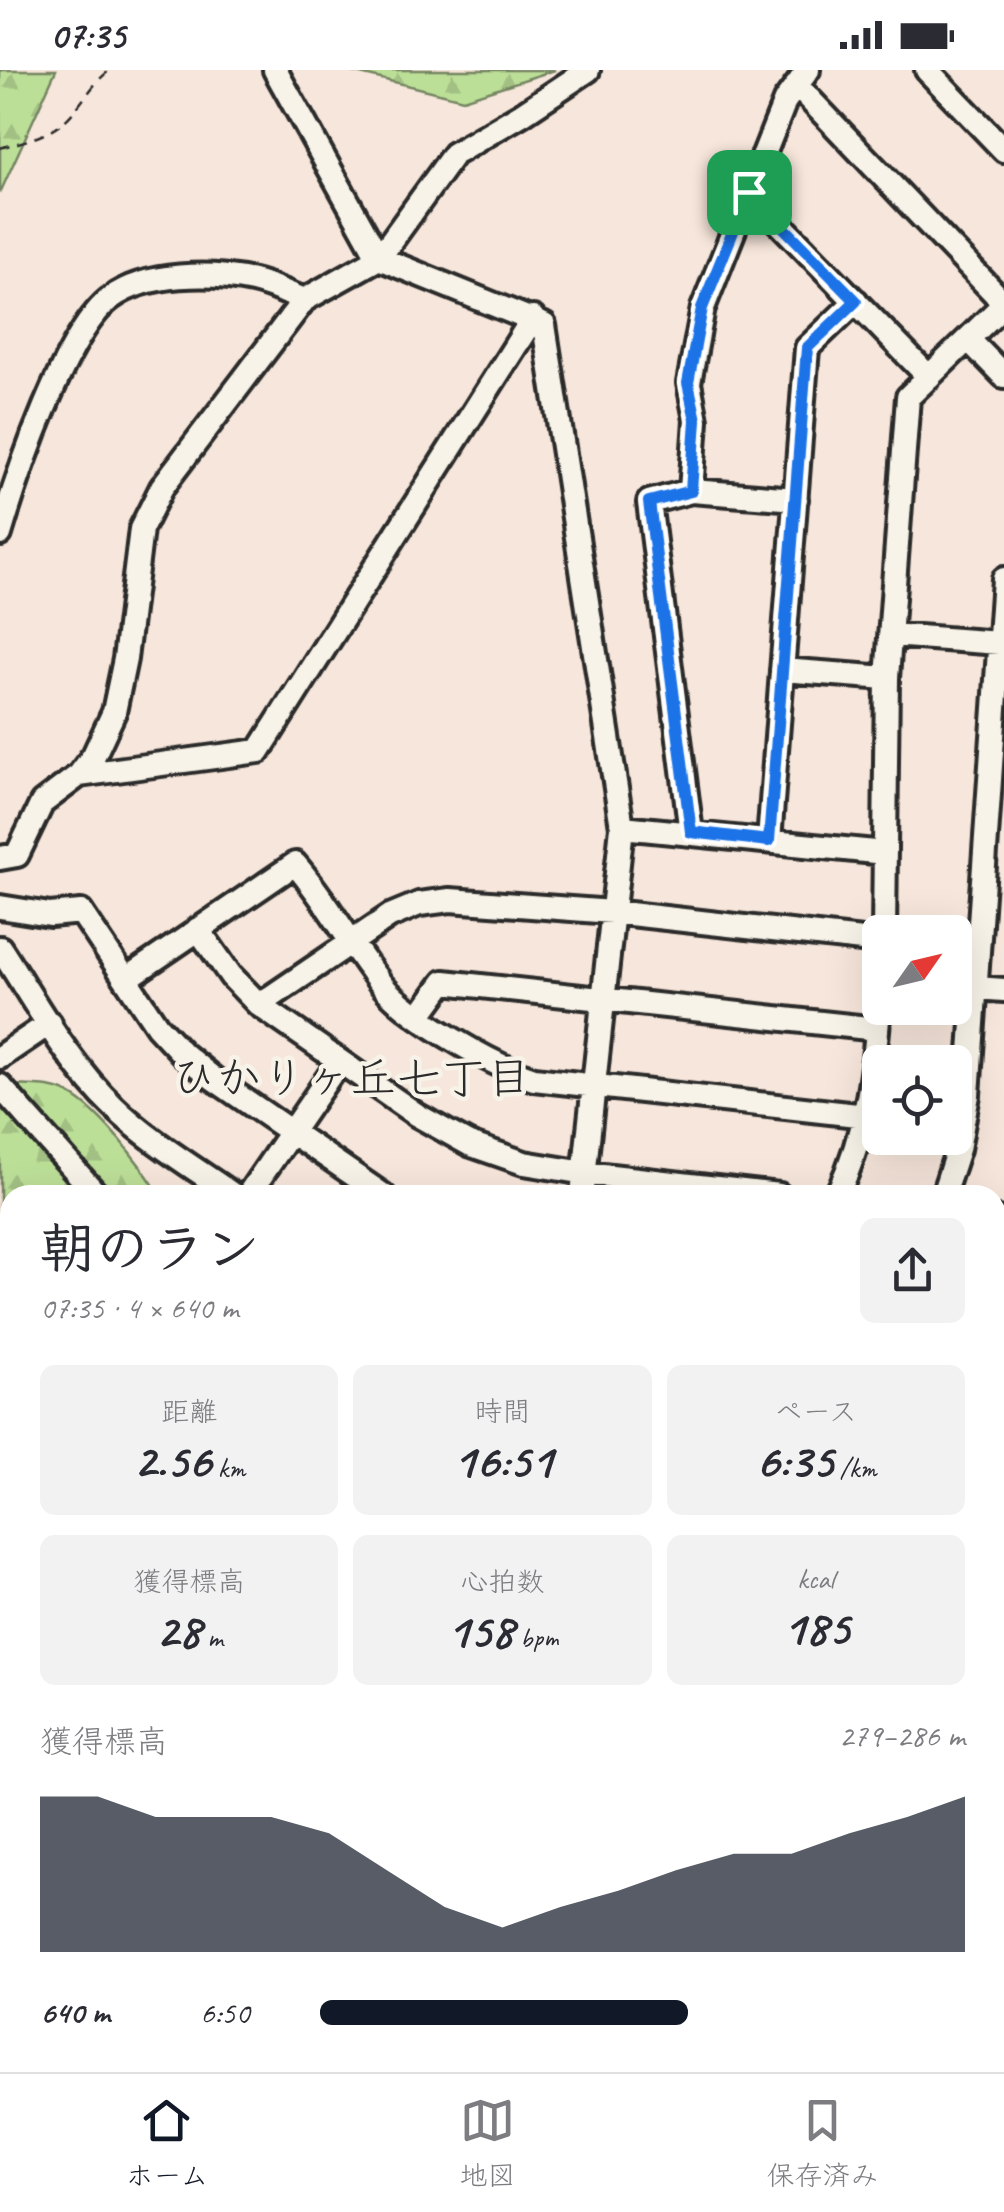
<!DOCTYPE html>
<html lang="ja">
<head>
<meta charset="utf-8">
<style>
	:root { --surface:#fff; --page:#f2f2f3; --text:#2b2b33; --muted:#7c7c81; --line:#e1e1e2; --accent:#111827 }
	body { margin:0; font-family:Caveat,"Klee One",sans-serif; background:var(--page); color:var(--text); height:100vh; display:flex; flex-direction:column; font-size:38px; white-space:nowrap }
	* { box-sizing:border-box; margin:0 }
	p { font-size:32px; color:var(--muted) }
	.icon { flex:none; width:55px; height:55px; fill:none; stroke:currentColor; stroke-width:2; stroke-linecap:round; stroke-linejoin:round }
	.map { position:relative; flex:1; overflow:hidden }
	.side { position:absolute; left:0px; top:1115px; width:1005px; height:888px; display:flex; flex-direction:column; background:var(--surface); border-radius:30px 30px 0 0; box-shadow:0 10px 40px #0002 }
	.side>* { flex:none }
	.needle { width:65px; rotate:56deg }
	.tools { position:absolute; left:862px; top:845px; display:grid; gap:20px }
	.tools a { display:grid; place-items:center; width:110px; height:110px; border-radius:15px; background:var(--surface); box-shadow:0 10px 40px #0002; font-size:50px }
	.pin { position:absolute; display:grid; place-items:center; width:85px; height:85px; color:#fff; margin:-42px; border-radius:20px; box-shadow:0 5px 15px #0006 }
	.round { display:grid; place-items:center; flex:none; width:105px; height:105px; border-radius:15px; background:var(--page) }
	.head { display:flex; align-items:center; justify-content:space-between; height:170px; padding:0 40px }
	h1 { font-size:55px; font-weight:700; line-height:75px }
	.stats { display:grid; grid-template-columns:repeat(3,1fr); gap:15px; height:170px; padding:10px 40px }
	.stats div { display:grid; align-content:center; border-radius:15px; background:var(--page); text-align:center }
	.stats b { font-size:50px; font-weight:700 }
	.stats small { font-size:28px; font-weight:400 }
	.stats p { font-size:28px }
	.chart { height:280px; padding:20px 40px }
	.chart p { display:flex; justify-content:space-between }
	.chart svg { width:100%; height:180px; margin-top:10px; fill:var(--accent); opacity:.7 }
	ul { padding:0 40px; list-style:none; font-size:32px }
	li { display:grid; grid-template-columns:160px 120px 1fr; align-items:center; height:75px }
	li i { height:25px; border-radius:12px; background:var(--accent) }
	.status { display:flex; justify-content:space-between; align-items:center; height:70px; padding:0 50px; background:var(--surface); direction:ltr }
	.status svg { height:28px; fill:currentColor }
	.tabs { display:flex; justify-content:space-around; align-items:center; height:140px; border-top:2px solid var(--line); background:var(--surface); font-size:28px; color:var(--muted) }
	.tabs a { display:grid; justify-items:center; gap:5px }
	.tabs .current { color:var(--accent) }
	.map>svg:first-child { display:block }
	.forest { fill:url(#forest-firs); stroke:#748562; stroke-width:2.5 }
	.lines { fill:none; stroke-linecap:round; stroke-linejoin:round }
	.stream { stroke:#619296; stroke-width:5 }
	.minor-casing { stroke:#2b2b2b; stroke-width:30 }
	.path { stroke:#2b2b2b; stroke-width:2.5; stroke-dasharray:10 8; stroke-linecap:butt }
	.minor { stroke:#f7f3e8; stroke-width:22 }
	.route-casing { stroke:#fff; stroke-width:20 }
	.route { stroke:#1a73e8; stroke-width:12 }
	.labels { text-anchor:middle; stroke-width:9; stroke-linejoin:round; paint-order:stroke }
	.neighbourhood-label { font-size:45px; fill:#2b2b2b; stroke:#f7f3e8 }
</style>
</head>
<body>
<div class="status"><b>07:35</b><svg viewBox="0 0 49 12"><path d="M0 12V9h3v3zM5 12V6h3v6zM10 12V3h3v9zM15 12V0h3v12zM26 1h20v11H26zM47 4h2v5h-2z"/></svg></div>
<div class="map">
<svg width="1004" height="2002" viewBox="0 0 1004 2002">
	<defs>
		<pattern id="forest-firs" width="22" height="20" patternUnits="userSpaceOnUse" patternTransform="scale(2.5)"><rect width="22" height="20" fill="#bcdf98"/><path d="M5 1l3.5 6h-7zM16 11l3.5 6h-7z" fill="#a2c083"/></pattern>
	</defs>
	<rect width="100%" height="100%" fill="#f7e6db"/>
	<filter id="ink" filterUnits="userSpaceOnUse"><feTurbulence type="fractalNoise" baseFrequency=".01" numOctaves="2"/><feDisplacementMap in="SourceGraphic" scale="20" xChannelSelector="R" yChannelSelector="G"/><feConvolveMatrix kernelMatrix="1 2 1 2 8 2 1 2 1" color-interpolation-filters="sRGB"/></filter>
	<g filter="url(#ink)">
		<!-- forest -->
		<path class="forest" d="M0 0H56L0 123Z
			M344 0H555L463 29Z
			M0 1014C20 1017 45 1013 63 1021 96 1034 141 1095 160 1125H10V1179L0 1180Z
			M0 1415H10V1992L142 1993V2002H0Z"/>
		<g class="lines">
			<!-- stream -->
			<path class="stream" d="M0 1340 10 1341"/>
			<!-- minor casing -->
			<g class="minor-casing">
				<path id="minor" d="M275 0 379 188 544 255 622 757 582 1125
					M927 0 1004 80
					M797 16 1004 233
					M749 122 929 307
					M969 270 1004 306
					M691 421 696 350 689 313 703 238 785 31 808 0
					M0 464C17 407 65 262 111 228 146 202 212 202 253 211 271 215 287 223 304 230
					M891 565 999 573
					M782 600 887 608
					M79 705 259 681 533 248
					M622 757 885 783
					M691 763 649 432 691 421 796 429
					M769 771 807 278 856 231
					M0 788 17 785 42 733 79 705 94 685 114 642 125 589 141 459 162 417 304 230 379 188 454 84 522 44 588 0
					M0 837 50 845 81 842 157 956 183 984 214 1009 383 1125
					M198 859 231 906 259 935 417 1045 469 1074 524 1093 585 1103 779 1125
					M884 862 887 608 908 327 1004 234
					M0 878C34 930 69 995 114 1037 149 1071 193 1097 233 1125
					M126 909 295 794C328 832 351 876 382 915 409 948 494 996 534 1009L866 1046
					M976 918 1004 920
					M259 935 390 846 419 834 450 830 612 842 880 872
					M420 945 444 912 877 959
					M0 987 50 953
					M0 1016 97 1125
					M248 1125 339 992
					M837 1125C868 1060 875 995 880 924
					M943 1125 958 1079 968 1025 1004 509
					M995 1149 1004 1150
					M995 1224 1004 1210
					M0 1239 10 1241
					M0 1418 10 1419
					M995 1435 1004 1436
					M995 1631 1004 1632
					M995 1818 1004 1805
					M430 1992 431 2002
					M901 2002 908 1992"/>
			</g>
			<!-- path -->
			<path class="path" d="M0 78C20 72 43 68 61 54 80 39 90 15 110 0
				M171 1992 179 2002
				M111 2002 113 1992
				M290 2002 296 1997"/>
			<!-- minor -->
			<use href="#minor" class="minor"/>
		</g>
	</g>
	<g class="lines" filter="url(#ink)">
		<!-- route casing -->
		<g class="route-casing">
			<path id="route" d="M749 122 856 231 807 278 769 771 691 762 649 432 691 421 696 350 688 313 702 238Z"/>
		</g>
		<!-- route -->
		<use href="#route" class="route"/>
	</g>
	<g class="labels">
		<!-- neighbourhood labels -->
		<g class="neighbourhood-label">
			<text x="351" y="1023">ひかりヶ丘七丁目</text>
		</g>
	</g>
</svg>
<div class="tools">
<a><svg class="needle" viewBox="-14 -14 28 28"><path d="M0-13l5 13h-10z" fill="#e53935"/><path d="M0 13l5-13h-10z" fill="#7c7c81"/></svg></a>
<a><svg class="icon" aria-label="locate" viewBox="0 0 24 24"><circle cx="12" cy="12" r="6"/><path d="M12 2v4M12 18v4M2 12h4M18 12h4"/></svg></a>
</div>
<div class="pin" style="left:749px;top:122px;background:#1e9e55"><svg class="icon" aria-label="arrive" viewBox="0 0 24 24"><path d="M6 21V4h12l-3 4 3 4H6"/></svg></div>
<section class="side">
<div class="head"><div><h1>朝のラン</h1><p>07:35 · 4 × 640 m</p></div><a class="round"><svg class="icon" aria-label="share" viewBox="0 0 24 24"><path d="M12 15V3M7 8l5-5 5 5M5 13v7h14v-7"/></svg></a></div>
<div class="stats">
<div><p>距離</p><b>2.56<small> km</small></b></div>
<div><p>時間</p><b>16:51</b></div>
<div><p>ペース</p><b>6:35<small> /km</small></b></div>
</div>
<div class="stats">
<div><p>獲得標高</p><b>28<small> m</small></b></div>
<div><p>心拍数</p><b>158<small> bpm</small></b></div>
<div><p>kcal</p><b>185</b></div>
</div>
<div class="chart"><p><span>獲得標高</span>279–286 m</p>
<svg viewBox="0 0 160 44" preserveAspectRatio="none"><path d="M0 44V6L10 6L20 11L30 11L40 11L50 15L60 24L70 33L80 38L90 33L100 29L110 24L120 20L130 20L140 15L150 11L160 6V44z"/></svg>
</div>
<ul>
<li><b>640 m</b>6:50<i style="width:57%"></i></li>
</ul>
</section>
</div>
<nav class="tabs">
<a class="current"><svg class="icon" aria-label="home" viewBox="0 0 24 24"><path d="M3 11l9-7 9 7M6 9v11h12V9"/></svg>ホーム</a>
<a><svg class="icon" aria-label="map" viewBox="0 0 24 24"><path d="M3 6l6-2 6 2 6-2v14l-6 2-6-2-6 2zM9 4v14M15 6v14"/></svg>地図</a>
<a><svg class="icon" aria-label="saved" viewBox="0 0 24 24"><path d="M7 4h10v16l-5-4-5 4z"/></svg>保存済み</a>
</nav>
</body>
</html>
